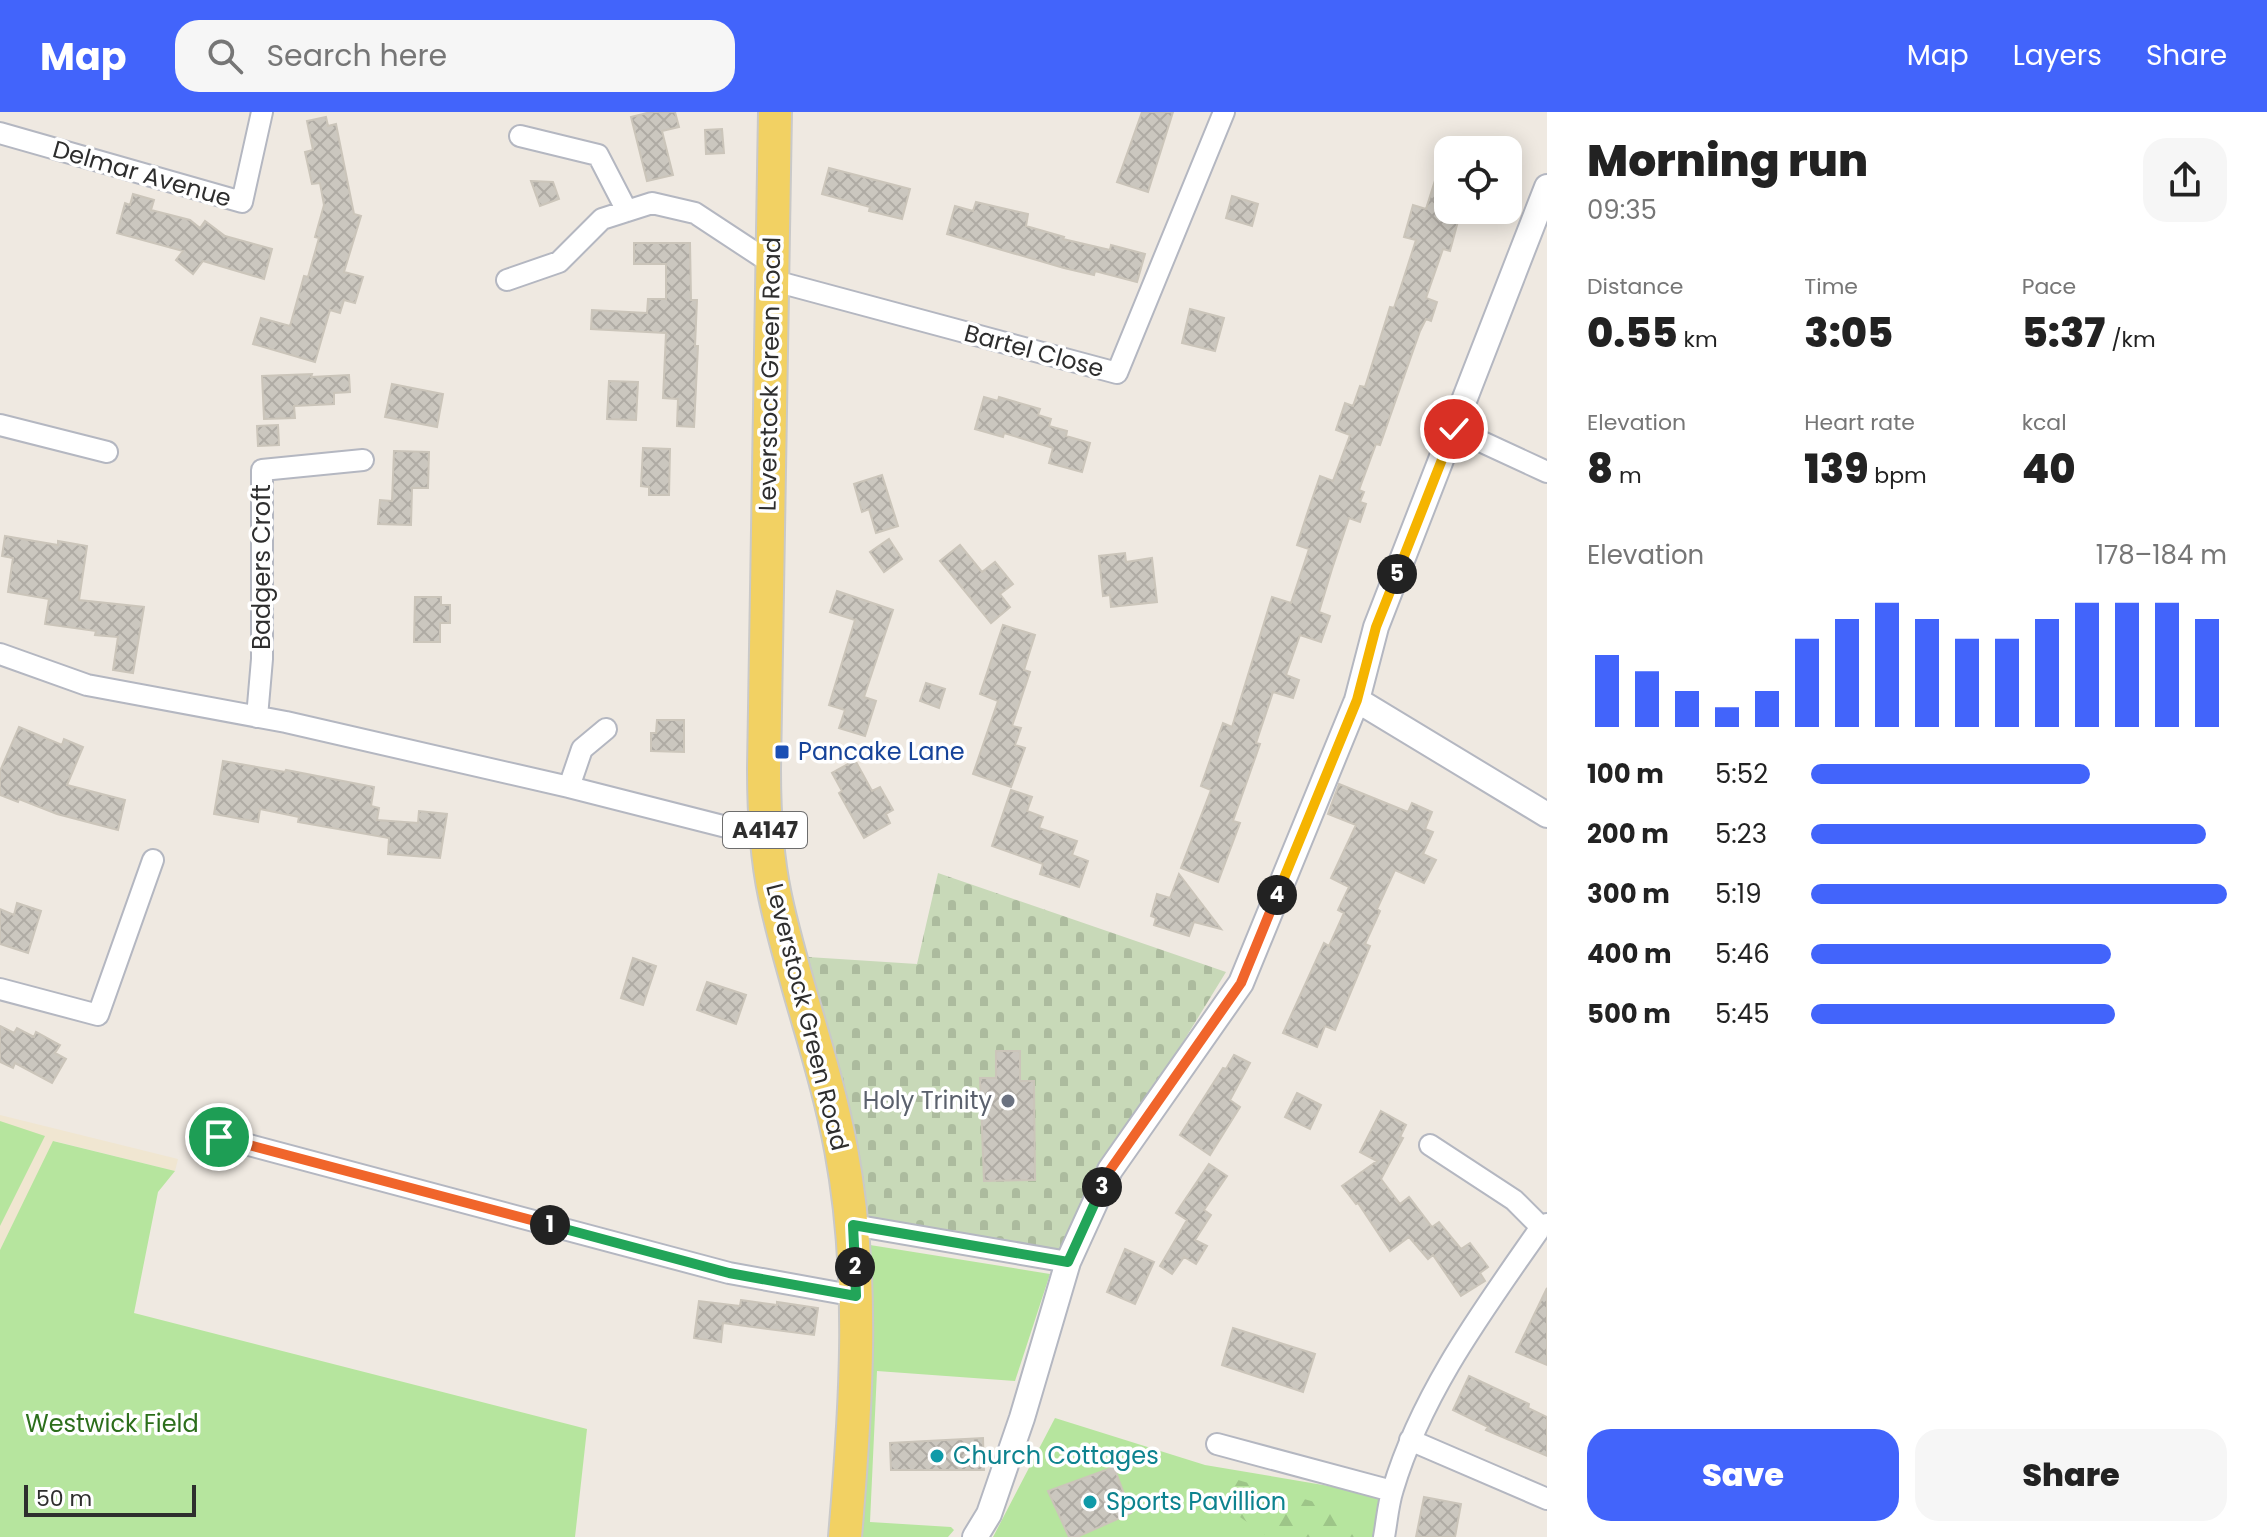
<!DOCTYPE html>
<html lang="en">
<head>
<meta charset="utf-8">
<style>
	:root { --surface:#fff; --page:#f6f6f6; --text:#222; --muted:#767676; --accent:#4264fb }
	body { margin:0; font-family:Poppins,sans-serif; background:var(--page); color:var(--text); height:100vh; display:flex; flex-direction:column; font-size:30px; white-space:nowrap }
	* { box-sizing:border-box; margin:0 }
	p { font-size:26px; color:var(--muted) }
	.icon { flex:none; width:44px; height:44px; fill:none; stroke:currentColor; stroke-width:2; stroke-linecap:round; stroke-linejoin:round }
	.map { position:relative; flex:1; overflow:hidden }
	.side { display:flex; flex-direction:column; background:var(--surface); width:720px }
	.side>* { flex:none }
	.tools { position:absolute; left:1434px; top:24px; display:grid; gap:16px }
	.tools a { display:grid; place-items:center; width:88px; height:88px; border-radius:16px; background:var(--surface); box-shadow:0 4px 20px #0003; font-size:40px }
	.scale { position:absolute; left:24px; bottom:20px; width:172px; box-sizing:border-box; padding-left:8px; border:4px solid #2e2e2e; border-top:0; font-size:22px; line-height:28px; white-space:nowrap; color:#2e2e2e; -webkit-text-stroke:6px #fff; paint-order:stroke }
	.pin { position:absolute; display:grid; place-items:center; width:68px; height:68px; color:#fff; margin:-34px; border:4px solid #fff; border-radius:50%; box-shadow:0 2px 8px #0007 }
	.km { position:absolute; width:40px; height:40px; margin:-20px; border-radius:50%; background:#222; color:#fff; font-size:22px; line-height:40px; text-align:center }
	.round { display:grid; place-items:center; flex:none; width:84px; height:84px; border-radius:24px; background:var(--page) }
	.head { display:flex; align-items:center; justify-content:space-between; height:136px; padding:0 40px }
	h1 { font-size:44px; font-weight:800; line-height:60px }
	.stats { display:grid; grid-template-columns:repeat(3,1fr); gap:12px; height:136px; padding:8px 40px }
	.stats div { display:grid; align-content:center }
	.stats b { font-size:40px; font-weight:800 }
	.stats small { font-size:22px; font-weight:400 }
	.stats p { font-size:22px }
	.chart { height:224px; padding:16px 40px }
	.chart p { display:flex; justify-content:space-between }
	.chart svg { width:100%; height:144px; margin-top:8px; stroke:var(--accent); stroke-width:6 }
	.primary-button { display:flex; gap:16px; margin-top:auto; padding:16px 40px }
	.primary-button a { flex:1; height:92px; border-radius:24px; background:var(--accent); color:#fff; font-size:32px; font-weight:800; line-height:92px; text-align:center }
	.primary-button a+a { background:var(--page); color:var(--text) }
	ul { padding:0 40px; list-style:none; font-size:26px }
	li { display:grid; grid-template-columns:128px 96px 1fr; align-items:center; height:60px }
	li i { height:20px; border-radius:10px; background:var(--accent) }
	header { display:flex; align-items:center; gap:48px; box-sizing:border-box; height:112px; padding:0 40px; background:var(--accent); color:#fff }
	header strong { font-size:38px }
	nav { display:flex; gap:44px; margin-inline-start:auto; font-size:28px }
	.search { width:560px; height:72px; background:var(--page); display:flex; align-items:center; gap:20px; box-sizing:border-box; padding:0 28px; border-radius:24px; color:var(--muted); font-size:30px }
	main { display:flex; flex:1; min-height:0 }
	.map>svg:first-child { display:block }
	.education { fill:#f0e6d1 }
	.grass { fill:#b6e59e }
	.forest { fill:url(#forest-firs) }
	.cemetery { fill:url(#cemetery-stones) }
	.building { fill:url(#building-cross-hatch); stroke:#cbc5ba; stroke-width:2 }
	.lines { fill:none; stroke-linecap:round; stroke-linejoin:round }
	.minor-casing { stroke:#b4b7c1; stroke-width:24 }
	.tertiary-casing { stroke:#b4b7c1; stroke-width:28 }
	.primary-casing { stroke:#c9c9c9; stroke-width:36 }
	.minor { stroke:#fff; stroke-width:20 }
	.tertiary { stroke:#fff; stroke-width:24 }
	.primary { stroke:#f2d163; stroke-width:32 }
	.split-1-casing { stroke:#fff; stroke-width:16 }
	.split-2-casing { stroke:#fff; stroke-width:16 }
	.split-3-casing { stroke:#fff; stroke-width:16 }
	.split-4-casing { stroke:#fff; stroke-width:16 }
	.split-5-casing { stroke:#fff; stroke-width:16 }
	.split-6-casing { stroke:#fff; stroke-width:16 }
	.split-1 { stroke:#f0652b; stroke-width:10 }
	.split-2 { stroke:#22a559; stroke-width:10 }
	.split-3 { stroke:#22a559; stroke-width:10 }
	.split-4 { stroke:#f0652b; stroke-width:10 }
	.split-5 { stroke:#f5b400; stroke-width:10 }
	.split-6 { stroke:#f5b400; stroke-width:10 }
	.transit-dot { fill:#1a4fb4; stroke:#fff; stroke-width:3 }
	.worship-dot { fill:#6b7280; stroke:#fff; stroke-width:3 }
	.culture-dot { fill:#0f9aa8; stroke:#fff; stroke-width:3 }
	.labels { text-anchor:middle; stroke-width:7; stroke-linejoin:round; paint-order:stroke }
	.shield { fill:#fff; stroke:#6d6d6d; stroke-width:2 }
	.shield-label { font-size:22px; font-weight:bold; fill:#2e2e2e }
	.street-label { font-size:24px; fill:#2e2e2e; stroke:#fff }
	.transit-label { font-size:24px; fill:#164399; stroke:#fff; text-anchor:start }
	.worship-label { font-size:24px; fill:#5b616d; stroke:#fff; text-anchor:end }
	.park-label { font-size:24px; fill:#2c6e1b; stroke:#fff }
	.culture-label { font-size:24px; fill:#0d838f; stroke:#fff; text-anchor:start }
</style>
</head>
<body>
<header>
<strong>Map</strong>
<div class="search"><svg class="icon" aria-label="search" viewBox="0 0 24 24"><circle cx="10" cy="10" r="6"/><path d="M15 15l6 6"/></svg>Search here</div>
<nav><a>Map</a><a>Layers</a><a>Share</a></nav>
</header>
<main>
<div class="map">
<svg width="1547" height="1425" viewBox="0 0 1547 1425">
	<defs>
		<pattern id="forest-firs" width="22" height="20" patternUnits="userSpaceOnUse" patternTransform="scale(2)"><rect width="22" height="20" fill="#b6e59e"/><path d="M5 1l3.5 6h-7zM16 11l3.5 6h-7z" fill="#9dc588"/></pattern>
		<pattern id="cemetery-stones" width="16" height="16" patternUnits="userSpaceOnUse" patternTransform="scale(2)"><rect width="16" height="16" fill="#c8d9b8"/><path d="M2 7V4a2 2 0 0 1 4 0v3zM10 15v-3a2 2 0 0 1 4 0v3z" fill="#acbb9e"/></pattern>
		<pattern id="building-cross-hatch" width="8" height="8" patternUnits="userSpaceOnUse" patternTransform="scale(2)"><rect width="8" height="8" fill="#cbc7bf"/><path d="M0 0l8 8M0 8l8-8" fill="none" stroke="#afaba4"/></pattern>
	</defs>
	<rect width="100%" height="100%" fill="#efe9e1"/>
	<!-- education -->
	<path class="education" d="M0 1003 178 1047 175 1059 54 1029 0 1138Z"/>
	<!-- grass -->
	<path class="grass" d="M0 1009 45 1024 0 1114Z
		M53 1029 175 1059 158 1080 134 1201 587 1317 575 1425H0V1138Z
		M870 1133 1050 1162 1015 1269 877 1259 870 1410 951 1415 954 1418 948 1425H859L864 1357Z
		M1055 1306 1205 1353 1382 1383 1375 1425H993Z"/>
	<!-- forest -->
	<path class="forest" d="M1210 1360 1367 1405 1365 1425H1268L1240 1405Z"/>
	<!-- cemetery -->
	<path class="cemetery" d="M938 761 1226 860 1107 1054 1064 1144 863 1108 808 845 917 852Z"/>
	<!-- building -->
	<path class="building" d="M651 0H675L679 15 662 19 673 63 647 69 631 5Z
		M1142 0H1173L1148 80 1117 70Z
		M326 5 328 14 336 12 354 102 361 104 344 160 363 165 355 191 344 188 340 201 330 198 315 250 253 232 261 206 290 214 304 164 308 165 319 126 315 125 324 93 320 71 312 72 305 40 313 38 307 9Z
		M722 17 724 41 706 42 705 18Z
		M1444 40H1448V98H1461L1450 139 1443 137 1426 186 1437 190 1431 209 1426 207 1420 219 1380 333 1376 332 1359 378 1364 380 1360 390 1366 392 1360 410 1349 406 1332 457 1319 500 1330 504 1321 530 1300 523 1286 563 1299 568 1293 586 1273 580 1256 631 1260 632 1233 709 1240 711 1218 770 1181 756 1211 678 1201 674 1223 611 1232 615 1272 485 1291 491 1309 437 1297 433 1307 402 1320 364 1333 369 1350 323 1336 318 1345 291 1353 294 1360 274 1365 275 1390 195 1394 196 1416 128 1404 125 1413 93 1426 97Z
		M829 56 910 77 902 107 869 99 870 95 822 82Z
		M531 69 553 70 559 87 540 94Z
		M133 82 154 88 151 98 190 108 200 116 205 109 225 124 272 137 264 167 203 149 193 162 176 148 183 139 117 121 125 91 130 93Z
		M1232 84 1258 92 1252 114 1226 106Z
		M976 90 1028 102 1026 114 1064 125 1063 127 1110 138 1111 133 1145 142 1137 170 1095 159 1094 163 1064 156 947 122 955 94 973 99Z
		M634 131H690L691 188H697L695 234H698L694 315 677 314 678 287 663 286 666 221 591 217 592 198 647 201 648 187H666V152H634Z
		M1190 197 1224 206 1215 239 1182 231Z
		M312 262 311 265 349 263 350 280 334 281V292L294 294 295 306 264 307 262 264Z
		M609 269 638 270 636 308 607 307Z
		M392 272 443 282 437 315 385 305Z
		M984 285 998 289 999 285 1040 297 1038 303 1051 307 1049 314 1067 319 1066 324 1090 331 1082 360 1049 351 1053 336 1004 321 1003 325 975 317Z
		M278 313 279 333 258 334 257 314Z
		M643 336 670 337 669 383H649V375L641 374Z
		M394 339 429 340 428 376H412L411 413 378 412 380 388 392 389Z
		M882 363 898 414 876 421 869 397 862 400 854 372Z
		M5 424 58 433V429L87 434 79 488 144 495 133 561 113 558 118 525 95 523 96 519 45 512 49 487 8 480 13 446 2 444Z
		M889 427 902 447 884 460 870 440Z
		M960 433 982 460 995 450 1013 472 1000 482 1010 495 991 511 940 449Z
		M1125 441 1126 450 1152 446 1157 490 1111 495 1110 483 1103 484 1099 444Z
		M837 479 893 498 864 585 876 589 865 624 839 616 845 598 829 593 855 508 830 500Z
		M415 485H441V493H450V511H440V530H414Z
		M1003 513 1035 523 1024 558 1030 560 1012 614 1021 616 1015 633 1025 636 1011 675 973 662 998 589 980 582Z
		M926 571 945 577 939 596 920 589Z
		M657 608H684V640L651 639V621H656Z
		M19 615 62 633 64 627 83 635 67 673 125 688 118 718 57 702 19 687 18 690 0 683V659Z
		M855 648 872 679 880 675 893 698 886 702 890 711 864 726 839 681 842 679 832 661Z
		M223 649 285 660 286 658 374 675 371 694 379 696 377 708 418 711 419 699 447 702 440 746 388 742 389 726 298 710 299 705 260 697 258 710 214 702Z
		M1339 672 1408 700 1412 691 1432 700 1425 717 1433 720 1423 742 1436 748 1424 771 1395 758 1377 797 1380 799 1365 832 1370 834 1335 918 1325 914 1317 935 1283 921 1324 831 1329 834 1344 801 1338 798 1349 775 1331 766 1356 713 1328 702Z
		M1011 678 1032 685 1027 699 1043 705 1039 716 1077 729 1072 743 1088 749 1079 775 1040 762 1043 752 992 734Z
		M1179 762 1221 817 1194 810 1189 824 1154 813 1156 806 1151 804 1157 782 1170 786Z
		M17 791 41 799 28 841 0 832V797L14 803Z
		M633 846 656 854 643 893 621 886Z
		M707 870 746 883 736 912 697 898Z
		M0 914 14 921 17 916 34 925 36 920 60 933 55 941 66 947 52 971 15 951 13 956 0 950Z
		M996 939H1020V969H1034L1035 1068 984 1069 980 966H996Z
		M1234 943 1250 951 1230 988 1240 995 1210 1043 1180 1023 1223 956 1226 957Z
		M1297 981 1321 993 1310 1017 1285 1005Z
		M1381 999 1406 1013 1400 1025 1403 1026 1381 1067 1400 1092 1409 1085 1432 1115 1439 1110 1461 1137 1470 1131 1488 1155 1480 1161 1485 1169 1461 1184 1433 1143 1428 1147 1409 1125 1390 1139 1358 1091 1356 1092 1342 1074 1377 1049 1360 1040Z
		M1209 1052 1227 1064 1204 1098 1211 1103 1195 1128 1207 1134 1196 1152 1184 1145 1172 1162 1160 1154 1187 1108 1176 1101Z
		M1125 1137 1154 1150 1135 1192 1107 1180Z
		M1547 1176V1253L1516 1240Z
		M741 1188 777 1193V1190L818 1196 814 1223 723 1211 721 1230 694 1226 699 1189 740 1194Z
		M1233 1216 1315 1242 1303 1280 1222 1253Z
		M1469 1264 1529 1292 1528 1296 1547 1305V1344L1486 1318 1488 1315 1453 1298Z
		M983 1326 984 1358H891L890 1331Z
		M1114 1355 1131 1401 1077 1425H1069L1048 1379Z
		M1424 1385 1461 1392 1455 1425H1416Z"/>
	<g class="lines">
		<!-- minor casing -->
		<g class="minor-casing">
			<path id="minor" d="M0 21 242 90 262 0
				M520 24 598 43 627 99
				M507 168 559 150 602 107 652 91 695 101 771 151
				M771 168 1117 261 1224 0
				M0 313 107 340
				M1454 317 1547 360
				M0 542 87 573 286 610 569 675 766 725
				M257 605 262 547V358L363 348
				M569 675 582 637 606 617
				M0 877 98 903 153 748
				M219 1025 729 1161 856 1184
				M1430 1033 1514 1088 1541 1115
				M853 1113 1068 1150
				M1410 1328 1547 1387
				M1217 1332 1392 1379
				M1384 1425C1387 1409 1388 1392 1393 1377 1422 1280 1484 1197 1541 1115L1547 1112"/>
		</g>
		<!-- tertiary casing -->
		<g class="tertiary-casing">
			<path id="tertiary" d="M1357 588 1547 703
				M975 1425 989 1402 1022 1306 1068 1150 1110 1058 1241 871 1357 588 1376 515 1547 75"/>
		</g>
		<!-- primary casing -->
		<g class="primary-casing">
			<path id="primary" d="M775 0 764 657C764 700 766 742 775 784 793 869 825 951 841 1037 865 1165 856 1296 845 1425"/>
		</g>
		<!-- minor -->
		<use href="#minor" class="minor"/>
		<!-- tertiary -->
		<use href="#tertiary" class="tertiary"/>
		<!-- primary -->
		<use href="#primary" class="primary"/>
	</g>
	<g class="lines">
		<!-- split-1 casing -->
		<g class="split-1-casing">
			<path id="split-1" d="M219 1025 550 1113"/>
		</g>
		<!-- split-2 casing -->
		<g class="split-2-casing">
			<path id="split-2" d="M550 1113 729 1161 856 1184 855 1155"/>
		</g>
		<!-- split-3 casing -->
		<g class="split-3-casing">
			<path id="split-3" d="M855 1155 853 1113 1068 1150 1102 1075"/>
		</g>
		<!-- split-4 casing -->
		<g class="split-4-casing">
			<path id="split-4" d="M1102 1075 1110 1058 1241 871 1277 783"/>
		</g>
		<!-- split-5 casing -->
		<g class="split-5-casing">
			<path id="split-5" d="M1277 783 1357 588 1376 515 1397 462"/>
		</g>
		<!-- split-6 casing -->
		<g class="split-6-casing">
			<path id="split-6" d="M1397 462 1454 317"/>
		</g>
		<!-- split-1 -->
		<use href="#split-1" class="split-1"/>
		<!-- split-2 -->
		<use href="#split-2" class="split-2"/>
		<!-- split-3 -->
		<use href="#split-3" class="split-3"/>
		<!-- split-4 -->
		<use href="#split-4" class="split-4"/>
		<!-- split-5 -->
		<use href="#split-5" class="split-5"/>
		<!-- split-6 -->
		<use href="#split-6" class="split-6"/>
	</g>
	<!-- markers -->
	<rect class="transit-dot" x="774" y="632" width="16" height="16" rx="4"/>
	<circle class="worship-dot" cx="1008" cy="989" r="8"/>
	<g class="culture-dot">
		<circle cx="937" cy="1344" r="8"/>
		<circle cx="1090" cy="1390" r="8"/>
	</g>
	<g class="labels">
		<!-- shield labels -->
		<rect class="shield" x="723" y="700" width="84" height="36" rx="6"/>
		<g class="shield-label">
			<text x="765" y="726">A4147</text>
		</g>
		<!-- street labels -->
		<g class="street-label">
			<text transform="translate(142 62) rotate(16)" y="8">Delmar Avenue</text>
			<text transform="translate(1034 239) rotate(15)" y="8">Bartel Close</text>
			<text transform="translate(770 262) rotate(-89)" y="8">Leverstock Green Road</text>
			<text transform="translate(262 455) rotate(-90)" y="8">Badgers Croft</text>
			<text transform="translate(807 905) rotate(76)" y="8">Leverstock Green Road</text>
		</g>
		<!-- transit labels -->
		<g class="transit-label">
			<text x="798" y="648">Pancake Lane</text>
		</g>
		<!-- worship labels -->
		<g class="worship-label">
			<text x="992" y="997">Holy Trinity</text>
		</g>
		<!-- park labels -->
		<g class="park-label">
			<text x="112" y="1320">Westwick Field</text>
		</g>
		<!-- culture labels -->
		<g class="culture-label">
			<text x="953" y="1352">Church Cottages</text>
			<text x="1106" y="1398">Sports Pavillion</text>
		</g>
	</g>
</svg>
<div class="tools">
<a><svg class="icon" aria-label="locate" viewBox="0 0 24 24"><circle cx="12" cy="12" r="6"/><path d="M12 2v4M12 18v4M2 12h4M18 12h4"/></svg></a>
</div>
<div class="scale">50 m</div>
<div class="pin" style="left:219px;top:1025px;background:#1e9e55"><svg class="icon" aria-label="arrive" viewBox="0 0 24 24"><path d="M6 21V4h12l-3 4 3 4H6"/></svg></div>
<div class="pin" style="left:1454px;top:317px;background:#d93025"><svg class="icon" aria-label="check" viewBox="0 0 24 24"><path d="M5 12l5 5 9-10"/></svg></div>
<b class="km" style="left:550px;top:1113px">1</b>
<b class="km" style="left:855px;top:1155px">2</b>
<b class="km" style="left:1102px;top:1075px">3</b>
<b class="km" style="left:1277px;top:783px">4</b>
<b class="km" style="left:1397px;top:462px">5</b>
</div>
<section class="side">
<div class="head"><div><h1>Morning run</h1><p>09:35</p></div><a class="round"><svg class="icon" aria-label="share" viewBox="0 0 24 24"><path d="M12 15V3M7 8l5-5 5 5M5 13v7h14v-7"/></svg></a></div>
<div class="stats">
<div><p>Distance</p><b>0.55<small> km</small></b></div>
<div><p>Time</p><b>3:05</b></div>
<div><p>Pace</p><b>5:37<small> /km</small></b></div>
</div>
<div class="stats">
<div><p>Elevation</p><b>8<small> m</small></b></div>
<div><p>Heart rate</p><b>139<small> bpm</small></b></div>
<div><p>kcal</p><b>40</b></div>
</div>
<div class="chart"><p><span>Elevation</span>178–184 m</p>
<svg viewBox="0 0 160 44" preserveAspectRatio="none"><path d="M5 44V22M15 44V27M25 44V33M35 44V38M45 44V33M55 44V17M65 44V11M75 44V6M85 44V11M95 44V17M105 44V17M115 44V11M125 44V6M135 44V6M145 44V6M155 44V11"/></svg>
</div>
<ul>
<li><b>100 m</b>5:52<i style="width:67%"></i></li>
<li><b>200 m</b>5:23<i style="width:95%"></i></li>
<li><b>300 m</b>5:19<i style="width:100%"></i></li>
<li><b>400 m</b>5:46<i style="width:72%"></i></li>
<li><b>500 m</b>5:45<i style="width:73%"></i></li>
</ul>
<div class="primary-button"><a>Save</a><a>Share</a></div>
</section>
</main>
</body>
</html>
